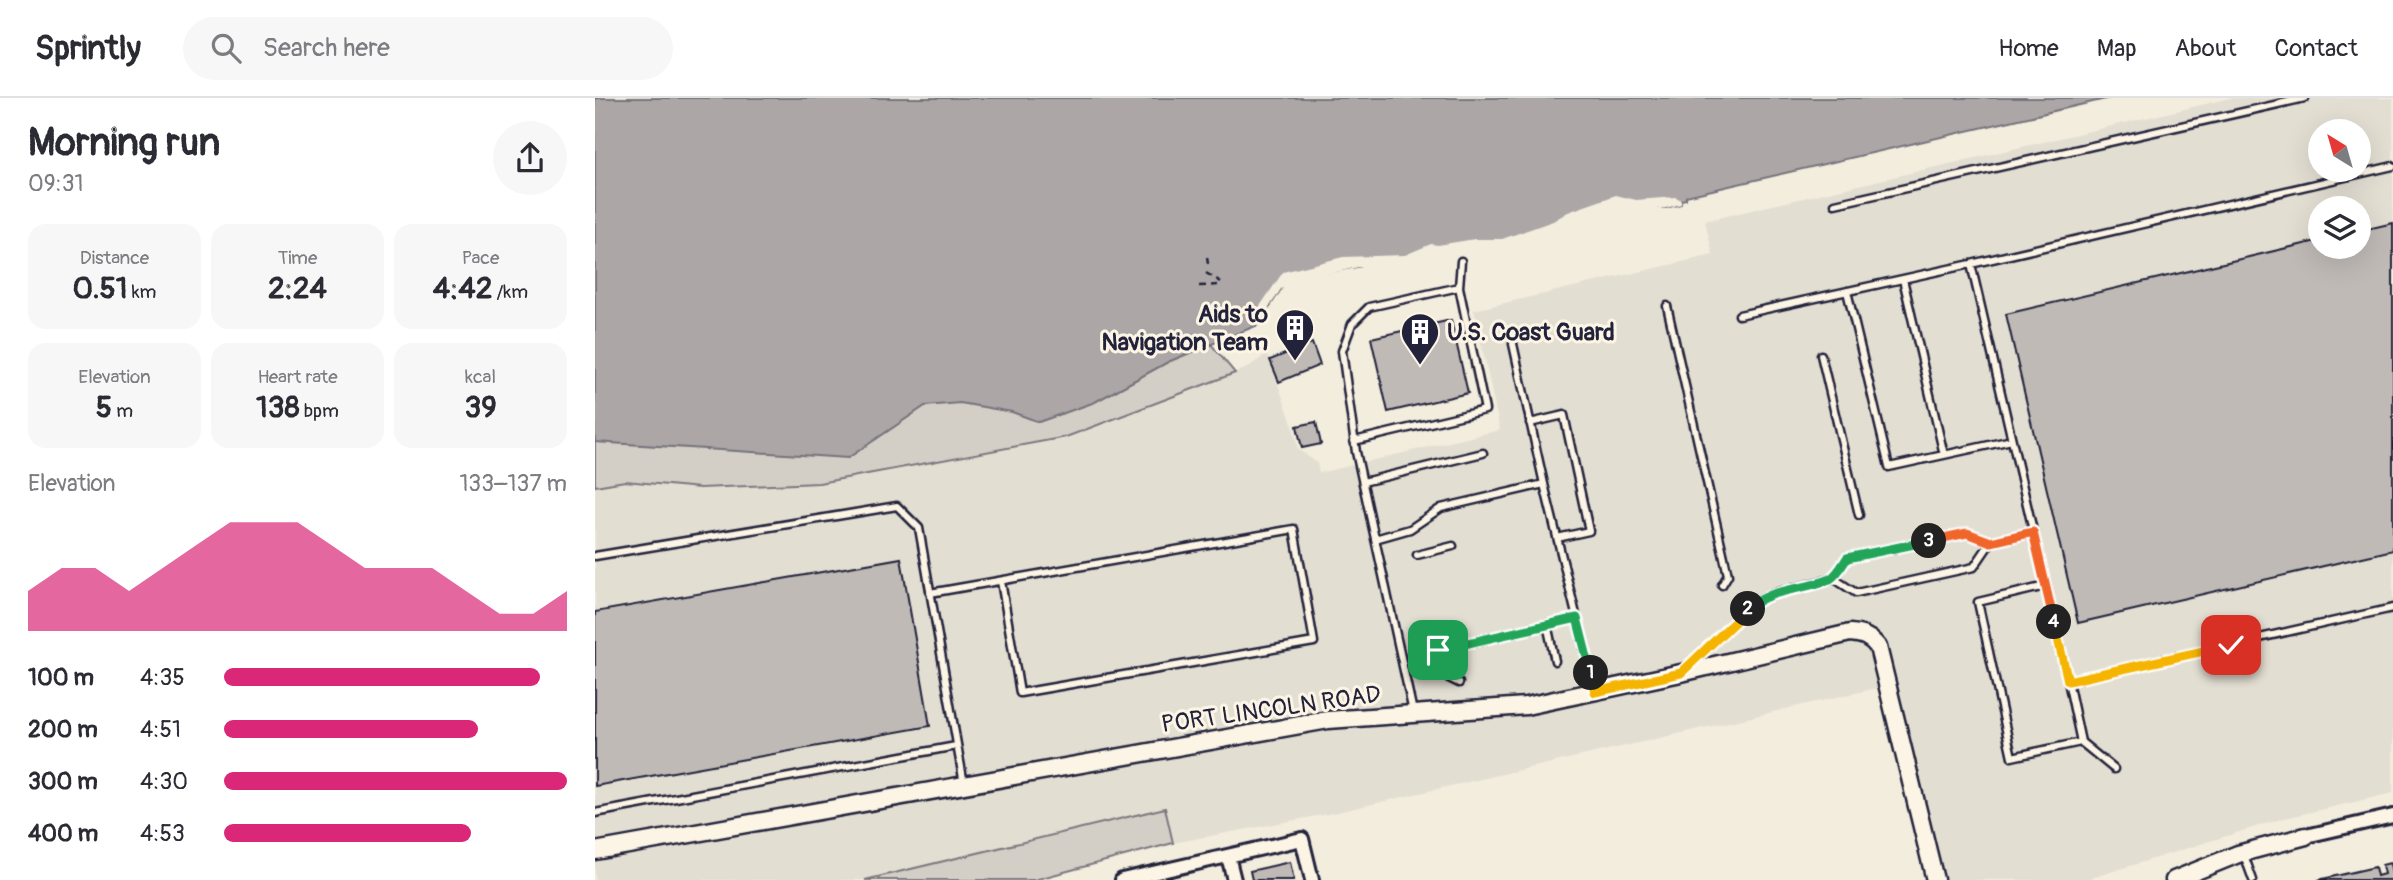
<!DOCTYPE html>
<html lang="en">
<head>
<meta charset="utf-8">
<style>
	:root { --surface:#fff; --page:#f7f7f7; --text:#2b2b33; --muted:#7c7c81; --line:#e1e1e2; --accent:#db2777 }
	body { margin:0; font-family:Pangolin,sans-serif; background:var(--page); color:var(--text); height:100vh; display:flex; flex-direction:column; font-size:26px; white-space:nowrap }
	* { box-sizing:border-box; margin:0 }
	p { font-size:23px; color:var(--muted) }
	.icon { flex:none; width:38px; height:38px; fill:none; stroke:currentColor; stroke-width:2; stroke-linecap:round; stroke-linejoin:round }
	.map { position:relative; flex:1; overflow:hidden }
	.sheet { display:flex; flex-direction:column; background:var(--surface); width:595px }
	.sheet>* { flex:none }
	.needle { width:46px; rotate:323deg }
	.tools { position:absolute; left:1713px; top:21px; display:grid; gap:14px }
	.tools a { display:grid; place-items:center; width:63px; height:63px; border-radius:50%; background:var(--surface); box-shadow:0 7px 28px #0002; font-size:35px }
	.pin { position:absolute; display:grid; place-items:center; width:60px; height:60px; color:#fff; margin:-30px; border-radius:14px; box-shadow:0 4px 10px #0006 }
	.km { position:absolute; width:35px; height:35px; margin:-18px; border-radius:50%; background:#222; color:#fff; font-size:19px; line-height:35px; text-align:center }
	.round { display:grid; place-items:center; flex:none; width:74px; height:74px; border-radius:37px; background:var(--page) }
	.overview { display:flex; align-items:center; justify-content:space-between; height:119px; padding:0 28px }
	h1 { font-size:38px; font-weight:800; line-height:52px }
	.metrics { display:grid; grid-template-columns:repeat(3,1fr); gap:10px; height:119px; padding:7px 28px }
	.metrics div { display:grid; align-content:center; border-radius:18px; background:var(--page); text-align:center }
	.metrics b { font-size:30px; font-weight:800 }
	.metrics small { font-size:19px; font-weight:400 }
	.metrics p { font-size:19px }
	.chart { height:196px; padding:14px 28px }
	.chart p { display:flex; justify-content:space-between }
	.chart svg { width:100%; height:126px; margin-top:7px; fill:var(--accent); opacity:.7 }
	ul { padding:0 28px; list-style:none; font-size:23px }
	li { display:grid; grid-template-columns:112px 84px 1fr; align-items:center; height:52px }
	li i { height:18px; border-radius:9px; background:var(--accent) }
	header { display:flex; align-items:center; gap:42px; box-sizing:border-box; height:98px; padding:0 35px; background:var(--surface); border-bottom:2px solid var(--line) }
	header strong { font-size:33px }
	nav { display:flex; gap:38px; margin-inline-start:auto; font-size:24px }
	.search { width:490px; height:63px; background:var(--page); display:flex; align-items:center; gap:18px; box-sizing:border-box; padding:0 24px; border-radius:38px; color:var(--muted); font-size:26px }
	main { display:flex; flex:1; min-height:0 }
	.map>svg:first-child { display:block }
	.built { fill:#e3ded2; fill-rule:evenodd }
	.green { fill:#d4cfc6; stroke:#7b7880; stroke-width:2 }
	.water { fill:#aca7a6; stroke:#75727b; stroke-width:2 }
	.pier { fill:#f3edde }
	.building { fill:#bfbab6; stroke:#22223b; stroke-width:2 }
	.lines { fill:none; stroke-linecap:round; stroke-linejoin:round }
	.lane-casing { stroke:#22223b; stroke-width:11 }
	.street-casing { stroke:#22223b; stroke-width:18 }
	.secondary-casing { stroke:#22223b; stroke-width:21 }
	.path { stroke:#22223b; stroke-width:2.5; stroke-dasharray:7 5; stroke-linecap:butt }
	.lane { stroke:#fcf5e5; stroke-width:6 }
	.street { stroke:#fcf5e5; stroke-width:12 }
	.secondary { stroke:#fcf5e5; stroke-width:16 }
	.split-1-casing { stroke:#fff; stroke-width:14 }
	.split-2-casing { stroke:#fff; stroke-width:14 }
	.split-3-casing { stroke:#fff; stroke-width:14 }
	.split-4-casing { stroke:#fff; stroke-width:14 }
	.split-5-casing { stroke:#fff; stroke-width:14 }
	.split-1 { stroke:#22a559; stroke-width:9 }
	.split-2 { stroke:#f5b400; stroke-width:9 }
	.split-3 { stroke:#22a559; stroke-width:9 }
	.split-4 { stroke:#f0652b; stroke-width:9 }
	.split-5 { stroke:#f5b400; stroke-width:9 }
	.labels { text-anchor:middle; stroke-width:6; stroke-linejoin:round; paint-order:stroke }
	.poi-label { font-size:24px; font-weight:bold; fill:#22223b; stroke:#fcf5e5; text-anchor:end }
	.street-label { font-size:24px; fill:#22223b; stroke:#fcf5e5 }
</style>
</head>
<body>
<header>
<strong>Sprintly</strong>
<div class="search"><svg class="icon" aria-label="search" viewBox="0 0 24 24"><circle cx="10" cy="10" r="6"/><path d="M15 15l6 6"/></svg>Search here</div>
<nav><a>Home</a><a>Map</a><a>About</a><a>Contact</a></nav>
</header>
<main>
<section class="sheet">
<div class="overview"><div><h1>Morning run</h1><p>09:31</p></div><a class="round"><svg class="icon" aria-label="share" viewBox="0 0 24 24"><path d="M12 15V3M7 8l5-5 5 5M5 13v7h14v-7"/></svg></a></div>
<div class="metrics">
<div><p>Distance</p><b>0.51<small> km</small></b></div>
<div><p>Time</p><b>2:24</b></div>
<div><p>Pace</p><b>4:42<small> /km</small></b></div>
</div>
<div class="metrics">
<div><p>Elevation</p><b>5<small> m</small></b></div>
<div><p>Heart rate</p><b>138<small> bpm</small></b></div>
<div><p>kcal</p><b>39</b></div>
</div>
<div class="chart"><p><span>Elevation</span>133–137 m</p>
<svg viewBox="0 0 160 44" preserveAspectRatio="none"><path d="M0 44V30L10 22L20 22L30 30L40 22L50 14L60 6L70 6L80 6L90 14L100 22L110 22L120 22L130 30L140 38L150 38L160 30V44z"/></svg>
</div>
<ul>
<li><b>100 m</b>4:35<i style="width:92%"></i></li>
<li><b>200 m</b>4:51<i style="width:74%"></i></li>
<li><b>300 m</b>4:30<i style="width:100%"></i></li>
<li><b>400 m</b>4:53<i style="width:72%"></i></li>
</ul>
</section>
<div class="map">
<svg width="1798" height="782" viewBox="0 0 1798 782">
	<rect width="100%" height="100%" fill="#f3edde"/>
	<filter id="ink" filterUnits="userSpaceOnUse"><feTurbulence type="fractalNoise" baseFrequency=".0143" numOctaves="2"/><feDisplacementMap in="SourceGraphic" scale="14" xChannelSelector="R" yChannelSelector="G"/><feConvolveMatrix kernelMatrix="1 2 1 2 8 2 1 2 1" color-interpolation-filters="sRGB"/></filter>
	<g filter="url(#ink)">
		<!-- built -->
		<path class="built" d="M1636 0H1798V695L1686 721 1490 782H1340L1295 587 738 715 578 745 569 710 270 782H0V388L30 383 105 390 224 385 448 344 471 339 640 275 652 270 672 256 698 328 703 351 722 365 724 375 905 332 879 212 1118 157 1110 123ZM1726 33H1764V72H1726ZM1726 110H1764V149H1726Z"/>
		<!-- green -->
		<path class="green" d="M687 174 663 227 615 245 640 275 471 339 224 385 105 390 30 383 0 388V283Z
			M570 710 578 745 439 782H270Z"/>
		<!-- water -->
		<path class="water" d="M0 0H1515L1091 98V101L1086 102V106L1071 110 1027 107 950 134 692 182 663 227 573 264 500 304 444 324 417 314 365 305 330 308 253 360 0 344Z"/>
		<!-- pier -->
		<path class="pier" d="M1021 97 1041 102 1081 99 1086 102V106L1071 110 1050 112 1028 111 927 144 853 158 779 169H763L694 185 691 189 686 191 663 227 659 217 688 174 748 159 810 157 836 146 843 147 880 141H907L958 123 973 114Z"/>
		<!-- building -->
		<path class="building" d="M1798 125V452L1483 525 1411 216 1726 142V149H1764V133Z
			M856 222 873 295 793 314 776 240Z
			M717 245 725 267 684 284 675 262Z
			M721 324 726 346 707 350 702 328Z
			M306 460 335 628 0 688V514Z
			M695 764 699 782H657L655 773Z
			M1795 765 1798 782H1723L1780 769 1782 778 1789 776 1787 767Z"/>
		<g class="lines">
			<!-- lane casing -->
			<g class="lane-casing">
				<path id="lane" d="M1798 68 1376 166 1473 583 1798 510
					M1240 106 1710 0
					M1308 181 1349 357
					M1252 193 1294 369 1417 342
					M1072 208 1133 477 1127 487
					M1144 217 1376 166
					M918 246 949 386
					M1226 257 1264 417
					M935 325 969 317 994 433 962 440
					M759 343 890 312 864 189 866 163
					M768 384 888 355
					M780 441 815 431 846 410 949 386 1000 594
					M822 457 858 448
					M0 458 302 408 324 430 369 686
					M1238 480 1261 495 1379 469 1396 444
					M1451 488 1383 504 1417 659 1486 644
					M335 495 699 431 719 544 425 595 406 483
					M952 526 960 563
					M1093 569 1160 504 1179 495 1238 480 1252 460 1372 435 1396 444 1439 434
					M1473 583 1486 644 1519 671
					M864 585 848 577 843 552 982 520
					M818 614 761 354 747 253 757 226 774 209 864 189
					M0 715 361 648
					M1649 757 1658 782"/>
			</g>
			<!-- street casing -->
			<g class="street-casing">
				<path id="street" d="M1711 738 1798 718
					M633 758 639 782
					M527 782 707 741 717 782"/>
			</g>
			<!-- secondary casing -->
			<g class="secondary-casing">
				<path id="secondary" d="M0 753 733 622 931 608 1086 575 1255 535C1268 536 1275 539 1283 549L1340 782
					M1579 782 1643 756 1711 738"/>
			</g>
			<!-- path -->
			<path class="path" d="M612 159 613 166
				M611 175 626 184
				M604 188 625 187"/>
			<!-- lane -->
			<use href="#lane" class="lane"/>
			<!-- street -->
			<use href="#street" class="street"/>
			<!-- secondary -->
			<use href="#secondary" class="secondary"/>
		</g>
	</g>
	<g class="lines" filter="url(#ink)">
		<!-- split-1 casing -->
		<g class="split-1-casing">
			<path id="split-1" d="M843 552 982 520 996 575"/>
		</g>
		<!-- split-2 casing -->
		<g class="split-2-casing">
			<path id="split-2" d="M996 575 1000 594 1086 575 1153 511"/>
		</g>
		<!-- split-3 casing -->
		<g class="split-3-casing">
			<path id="split-3" d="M1153 511C1176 489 1208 493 1235 481 1242 477 1248 466 1252 460L1334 443"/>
		</g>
		<!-- split-4 casing -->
		<g class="split-4-casing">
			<path id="split-4" d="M1334 443 1372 435 1396 444 1438 434 1459 524"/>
		</g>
		<!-- split-5 casing -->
		<g class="split-5-casing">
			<path id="split-5" d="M1459 524 1473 583 1636 547"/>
		</g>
		<!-- split-1 -->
		<use href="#split-1" class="split-1"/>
		<!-- split-2 -->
		<use href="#split-2" class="split-2"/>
		<!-- split-3 -->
		<use href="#split-3" class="split-3"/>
		<!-- split-4 -->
		<use href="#split-4" class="split-4"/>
		<!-- split-5 -->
		<use href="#split-5" class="split-5"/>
	</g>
	<!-- icons -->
	<defs>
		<g id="building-pin" transform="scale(2.0125)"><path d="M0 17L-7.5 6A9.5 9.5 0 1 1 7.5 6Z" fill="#22223b" stroke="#fcf5e5"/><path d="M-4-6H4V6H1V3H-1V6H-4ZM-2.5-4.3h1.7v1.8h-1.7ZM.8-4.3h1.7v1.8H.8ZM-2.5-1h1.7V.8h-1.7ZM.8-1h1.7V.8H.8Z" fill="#fff"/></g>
	</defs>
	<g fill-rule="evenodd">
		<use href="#building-pin" x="700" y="230"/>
		<use href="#building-pin" x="825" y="234"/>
	</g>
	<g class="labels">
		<!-- poi labels -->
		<g class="poi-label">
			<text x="673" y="224">Aids to<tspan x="673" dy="28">Navigation Team</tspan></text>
			<text x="852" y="242" text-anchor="start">U.S. Coast Guard</text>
		</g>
		<!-- street labels -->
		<g class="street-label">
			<text transform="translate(676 611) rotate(-8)" y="8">PORT LINCOLN ROAD</text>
		</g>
	</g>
</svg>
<div class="tools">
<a><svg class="needle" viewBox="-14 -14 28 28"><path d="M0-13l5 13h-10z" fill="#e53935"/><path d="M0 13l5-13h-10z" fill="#7c7c81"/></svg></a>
<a><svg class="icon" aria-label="layers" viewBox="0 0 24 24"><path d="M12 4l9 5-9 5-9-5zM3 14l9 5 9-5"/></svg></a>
</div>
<div class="pin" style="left:843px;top:552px;background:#1e9e55"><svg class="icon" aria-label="arrive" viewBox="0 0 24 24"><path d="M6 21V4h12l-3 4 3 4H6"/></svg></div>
<div class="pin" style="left:1636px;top:547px;background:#d93025"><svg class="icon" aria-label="check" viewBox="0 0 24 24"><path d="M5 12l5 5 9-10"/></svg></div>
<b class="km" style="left:996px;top:575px">1</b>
<b class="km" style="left:1153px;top:511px">2</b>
<b class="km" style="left:1334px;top:443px">3</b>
<b class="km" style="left:1459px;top:524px">4</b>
</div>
</main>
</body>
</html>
